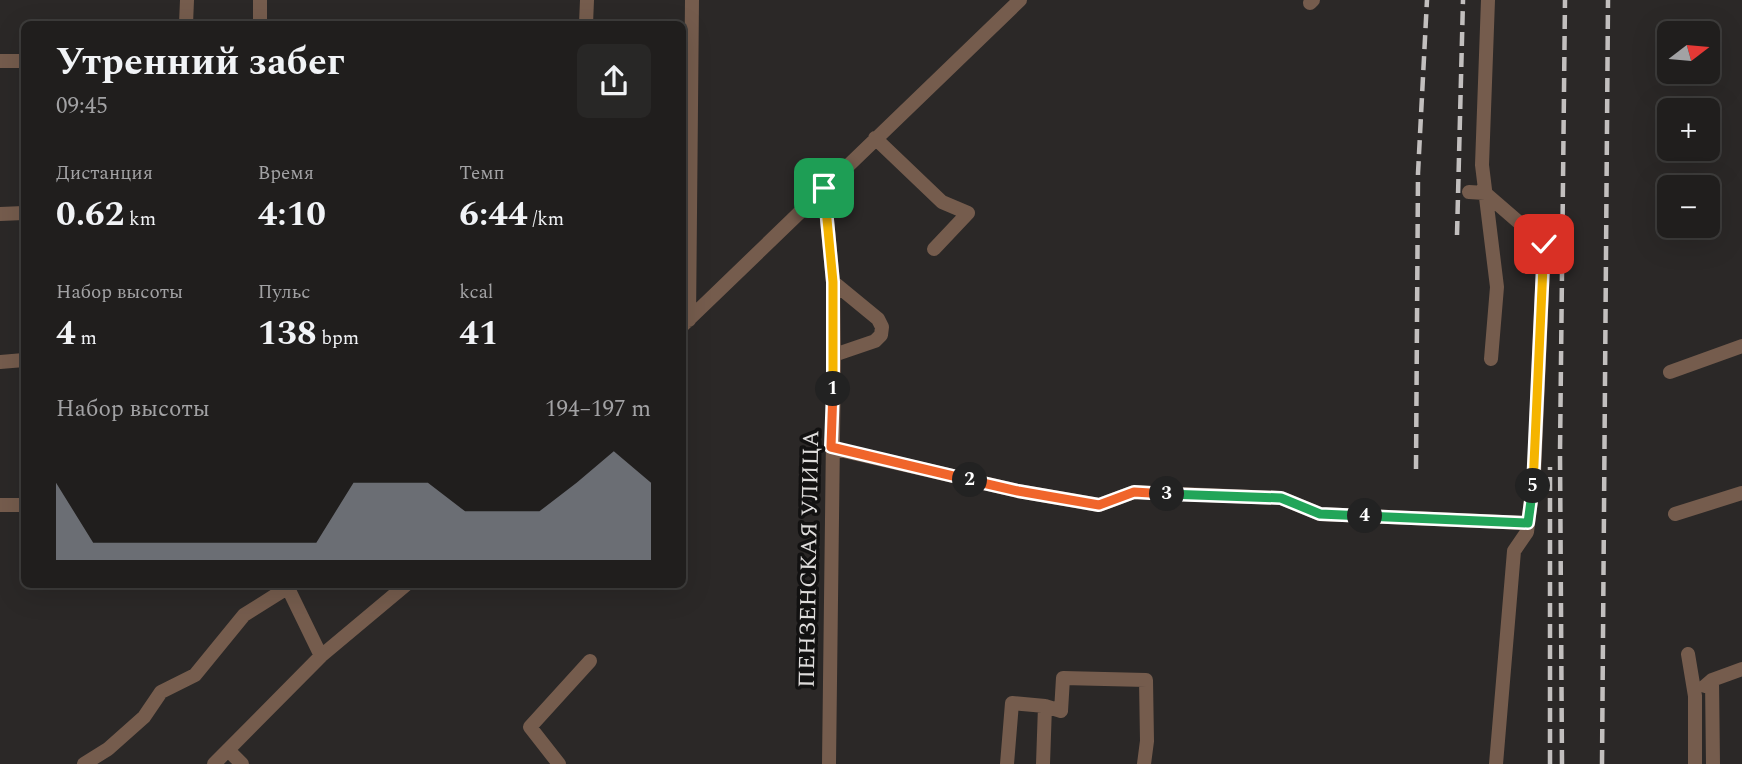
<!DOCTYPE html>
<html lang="ru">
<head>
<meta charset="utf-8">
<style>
	:root { --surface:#201e1d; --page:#282726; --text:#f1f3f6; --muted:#a2a2a4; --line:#3d3c3b; --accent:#8c9099 }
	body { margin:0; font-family:Spectral,serif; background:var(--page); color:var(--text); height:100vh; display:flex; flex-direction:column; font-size:26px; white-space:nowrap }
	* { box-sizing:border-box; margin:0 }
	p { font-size:23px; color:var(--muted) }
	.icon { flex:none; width:38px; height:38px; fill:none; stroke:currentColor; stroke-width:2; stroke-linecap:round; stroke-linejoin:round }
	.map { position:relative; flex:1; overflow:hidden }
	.details { position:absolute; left:21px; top:21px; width:665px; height:567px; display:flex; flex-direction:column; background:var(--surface); border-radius:10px; box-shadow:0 7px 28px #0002,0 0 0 2px var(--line) }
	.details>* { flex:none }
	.needle { width:46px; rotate:74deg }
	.fabs { position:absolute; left:1657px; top:21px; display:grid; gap:14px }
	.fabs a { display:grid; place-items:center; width:63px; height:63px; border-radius:10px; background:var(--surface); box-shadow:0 7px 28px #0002,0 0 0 2px var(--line); font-size:35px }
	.pin { position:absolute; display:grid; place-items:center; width:60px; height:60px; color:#fff; margin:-30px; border-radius:14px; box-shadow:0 4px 10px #0006 }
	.km { position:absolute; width:35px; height:35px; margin:-18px; border-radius:50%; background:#222; color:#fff; font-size:19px; line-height:35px; text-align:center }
	.round { display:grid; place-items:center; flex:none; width:74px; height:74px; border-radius:10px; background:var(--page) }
	.head { display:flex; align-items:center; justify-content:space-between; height:119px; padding:0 35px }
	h1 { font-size:38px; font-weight:700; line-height:52px }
	.figures { display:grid; grid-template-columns:repeat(3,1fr); gap:10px; height:119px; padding:7px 35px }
	.figures div { display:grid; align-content:center }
	.figures b { font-size:35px; font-weight:700 }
	.figures small { font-size:19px; font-weight:400 }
	.figures p { font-size:19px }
	.chart { height:196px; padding:14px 35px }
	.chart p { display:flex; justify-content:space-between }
	.chart svg { width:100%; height:126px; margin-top:7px; fill:var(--accent); opacity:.7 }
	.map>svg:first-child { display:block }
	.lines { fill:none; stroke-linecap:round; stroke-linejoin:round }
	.minor { stroke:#755c4d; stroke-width:14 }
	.rail { stroke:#c2bfbe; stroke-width:4.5; stroke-dasharray:14 7; stroke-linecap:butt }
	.split-1-casing { stroke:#fff; stroke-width:14 }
	.split-2-casing { stroke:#fff; stroke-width:14 }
	.split-3-casing { stroke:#fff; stroke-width:14 }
	.split-4-casing { stroke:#fff; stroke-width:14 }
	.split-5-casing { stroke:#fff; stroke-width:14 }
	.split-6-casing { stroke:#fff; stroke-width:14 }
	.split-1 { stroke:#f5b400; stroke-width:9 }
	.split-2 { stroke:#f0652b; stroke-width:9 }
	.split-3 { stroke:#f0652b; stroke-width:9 }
	.split-4 { stroke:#22a559; stroke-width:9 }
	.split-5 { stroke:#22a559; stroke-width:9 }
	.split-6 { stroke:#f5b400; stroke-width:9 }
	.labels { text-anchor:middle; stroke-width:7; stroke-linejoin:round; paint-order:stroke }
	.street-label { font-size:23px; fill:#dedcdb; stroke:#121111 }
</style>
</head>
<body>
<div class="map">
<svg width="1742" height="764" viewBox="0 0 1742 764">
	<rect width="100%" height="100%" fill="#2b2827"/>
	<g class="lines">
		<!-- minor -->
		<path class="minor" d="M1488 0 1482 165 1497 287 1491 359
			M1310 3 1313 0
			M186 24 187 0
			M260 24V0
			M586 24 587 0
			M0 61H24
			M875 138 942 202 968 213 934 249
			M824 188 833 282 834 355 829 764
			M1469 192 1485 193 1544 244 1534 476 1527 532 1514 551 1496 764
			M0 214 24 213
			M833 282 878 319 882 327 881 335 875 341 834 355
			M689 320 692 0
			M682 326 1020 0
			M0 362 24 360
			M1670 372 1742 346
			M831 448 1018 491 1099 505 1134 492 1281 498 1320 514 1528 523
			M0 505H24
			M1675 514 1742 493
			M286 584 321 656
			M1688 654 1695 696V764
			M1712 680 1713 764
			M1705 686 1712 680 1742 669
			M1045 706 1061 711 1063 678 1146 680 1147 741 1144 764
			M228 750 242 764
			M84 764 108 749 144 717 161 692 195 675 244 615 287 588
			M214 764 321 656 407 584
			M559 764 530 727 590 661
			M1007 764 1012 703 1045 706 1043 764"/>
		<!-- rail -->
		<path class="rail" d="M1457 235 1463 0
			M1416 469 1418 173 1427 0
			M1550 764V467
			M1562 764 1560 453 1565 0
			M1602 764 1608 0"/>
	</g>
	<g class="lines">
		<!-- split-1 casing -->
		<g class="split-1-casing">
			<path id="split-1" d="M824 188 833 282V389"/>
		</g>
		<!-- split-2 casing -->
		<g class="split-2-casing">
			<path id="split-2" d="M833 389 831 447 970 480"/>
		</g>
		<!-- split-3 casing -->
		<g class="split-3-casing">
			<path id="split-3" d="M970 480 1018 491 1099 505 1134 492 1167 494"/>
		</g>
		<!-- split-4 casing -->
		<g class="split-4-casing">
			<path id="split-4" d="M1167 494 1281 498 1320 514 1365 516"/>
		</g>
		<!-- split-5 casing -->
		<g class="split-5-casing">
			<path id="split-5" d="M1365 516 1528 523 1533 486"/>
		</g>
		<!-- split-6 casing -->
		<g class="split-6-casing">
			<path id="split-6" d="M1533 486 1544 244"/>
		</g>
		<!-- split-1 -->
		<use href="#split-1" class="split-1"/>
		<!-- split-2 -->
		<use href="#split-2" class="split-2"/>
		<!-- split-3 -->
		<use href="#split-3" class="split-3"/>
		<!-- split-4 -->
		<use href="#split-4" class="split-4"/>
		<!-- split-5 -->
		<use href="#split-5" class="split-5"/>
		<!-- split-6 -->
		<use href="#split-6" class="split-6"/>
	</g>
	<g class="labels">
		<!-- street labels -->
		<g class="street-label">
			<text transform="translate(808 559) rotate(-89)" y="8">ПЕНЗЕНСКАЯ УЛИЦА</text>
		</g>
	</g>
</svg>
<div class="fabs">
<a><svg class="needle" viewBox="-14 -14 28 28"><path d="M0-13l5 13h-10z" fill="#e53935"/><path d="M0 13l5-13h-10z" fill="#a2a2a4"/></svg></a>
<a>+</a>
<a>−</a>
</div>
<div class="pin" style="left:824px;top:188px;background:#1e9e55"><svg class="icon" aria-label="arrive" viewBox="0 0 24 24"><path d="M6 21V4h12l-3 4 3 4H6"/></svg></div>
<div class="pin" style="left:1544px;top:244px;background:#d93025"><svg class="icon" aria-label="check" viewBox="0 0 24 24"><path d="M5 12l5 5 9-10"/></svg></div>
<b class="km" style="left:833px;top:389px">1</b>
<b class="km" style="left:970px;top:480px">2</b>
<b class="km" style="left:1167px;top:494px">3</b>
<b class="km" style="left:1365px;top:516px">4</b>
<b class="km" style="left:1533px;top:486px">5</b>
<section class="details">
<div class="head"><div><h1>Утренний забег</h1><p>09:45</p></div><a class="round"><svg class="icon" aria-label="share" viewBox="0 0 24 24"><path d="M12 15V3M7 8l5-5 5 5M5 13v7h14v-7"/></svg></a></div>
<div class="figures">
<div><p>Дистанция</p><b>0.62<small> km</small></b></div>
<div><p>Время</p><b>4:10</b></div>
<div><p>Темп</p><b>6:44<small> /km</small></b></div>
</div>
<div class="figures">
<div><p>Набор высоты</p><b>4<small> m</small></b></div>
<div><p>Пульс</p><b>138<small> bpm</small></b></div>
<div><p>kcal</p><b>41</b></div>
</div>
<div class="chart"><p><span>Набор высоты</span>194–197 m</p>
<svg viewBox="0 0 160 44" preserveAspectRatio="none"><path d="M0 44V17L10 38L20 38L30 38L40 38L50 38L60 38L70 38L80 17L90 17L100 17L110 27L120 27L130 27L140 17L150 6L160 17V44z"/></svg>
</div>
</section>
</div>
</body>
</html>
